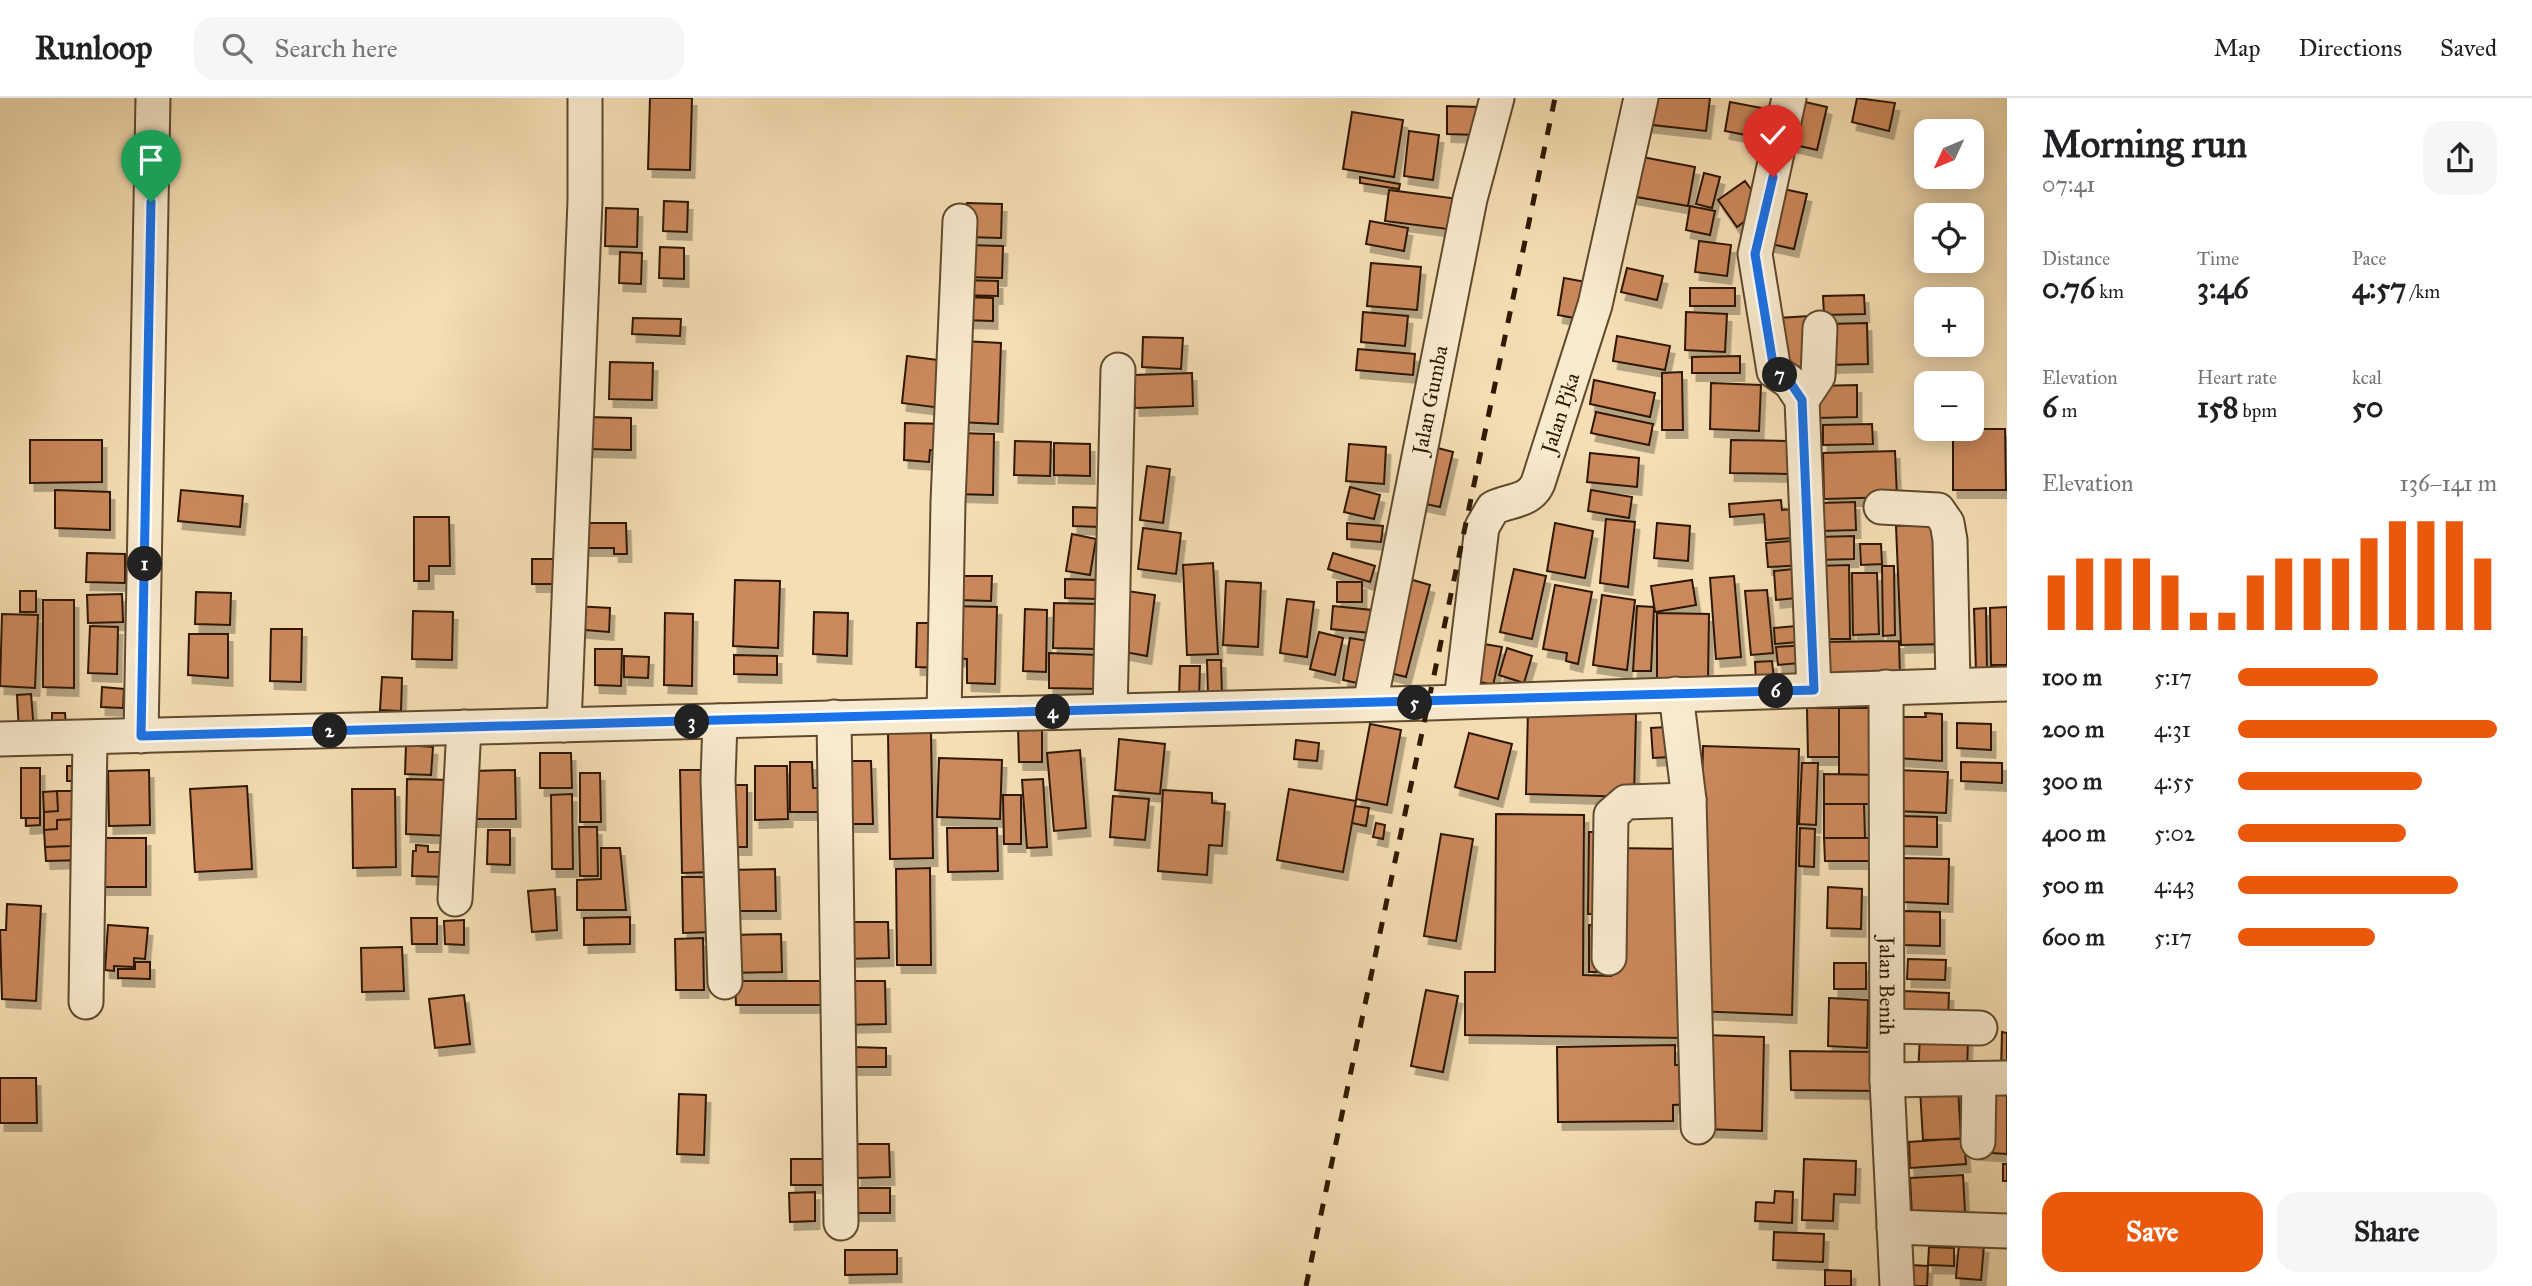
<!DOCTYPE html>
<html lang="en">
<head>
<meta charset="utf-8">
<style>
	:root { --surface:#fff; --page:#f6f6f6; --text:#202124; --muted:#757577; --line:#e0e0e0; --accent:#ea580c }
	body { margin:0; font-family:"IM FELL Great Primer",serif; background:var(--page); color:var(--text); height:100vh; display:flex; flex-direction:column; font-size:26px; white-space:nowrap }
	* { box-sizing:border-box; margin:0 }
	p { font-size:23px; color:var(--muted) }
	.icon { flex:none; width:38px; height:38px; fill:none; stroke:currentColor; stroke-width:2; stroke-linecap:round; stroke-linejoin:round }
	.map { position:relative; flex:1; overflow:hidden }
	.drawer { display:flex; flex-direction:column; background:var(--surface); width:525px }
	.drawer>* { flex:none }
	.needle { width:46px; rotate:226deg }
	.tools { position:absolute; left:1914px; top:21px; display:grid; gap:14px }
	.tools a { display:grid; place-items:center; width:70px; height:70px; border-radius:14px; background:var(--surface); box-shadow:0 4px 18px #0003; font-size:35px }
	.pin { position:absolute; display:grid; place-items:center; width:60px; height:60px; color:#fff; margin:-72px -30px; border-radius:50% 50% 50% 0; rotate:-45deg; box-shadow:0 0 7px #0007 }
	.pin .icon { rotate:45deg }
	.km { position:absolute; width:35px; height:35px; margin:-18px; border-radius:50%; background:#222; color:#fff; font-size:19px; line-height:35px; text-align:center }
	.round { display:grid; place-items:center; flex:none; width:74px; height:74px; border-radius:21px; background:var(--page) }
	.summary { display:flex; align-items:center; justify-content:space-between; height:119px; padding:0 35px }
	h1 { font-size:38px; font-weight:700; line-height:52px }
	.figures { display:grid; grid-template-columns:repeat(3,1fr); gap:10px; height:119px; padding:7px 35px }
	.figures div { display:grid; align-content:center }
	.figures b { font-size:30px; font-weight:700 }
	.figures small { font-size:19px; font-weight:400 }
	.figures p { font-size:19px }
	.chart { height:196px; padding:14px 35px }
	.chart p { display:flex; justify-content:space-between }
	.chart svg { width:100%; height:126px; margin-top:7px; stroke:var(--accent); stroke-width:6 }
	.action { display:flex; gap:14px; margin-top:auto; padding:14px 35px }
	.action a { flex:1; height:80px; border-radius:21px; background:var(--accent); color:#fff; font-size:28px; font-weight:700; line-height:80px; text-align:center }
	.action a+a { background:var(--page); color:var(--text) }
	ul { padding:0 35px; list-style:none; font-size:23px }
	li { display:grid; grid-template-columns:112px 84px 1fr; align-items:center; height:52px }
	li i { height:18px; border-radius:9px; background:var(--accent) }
	header { display:flex; align-items:center; gap:42px; box-sizing:border-box; height:98px; padding:0 35px; background:var(--surface); border-bottom:2px solid var(--line) }
	header strong { font-size:33px }
	nav { display:flex; gap:38px; margin-inline-start:auto; font-size:24px }
	.search { width:490px; height:63px; background:var(--page); display:flex; align-items:center; gap:18px; box-sizing:border-box; padding:0 24px; border-radius:21px; color:var(--muted); font-size:26px }
	main { display:flex; flex:1; min-height:0 }
	.map>svg:first-child { display:block }
	.building { fill:#cb885b; stroke:#2e1900; stroke-width:2; filter:url(#shadow) }
	.lines { fill:none; stroke-linecap:round; stroke-linejoin:round }
	.minor-casing { stroke:#604a2d; stroke-width:37 }
	.minor { stroke:#f8eace; stroke-width:33 }
	.rail { stroke:#2e1900; stroke-width:5; stroke-dasharray:12 12; stroke-linecap:butt }
	.route-casing { stroke:#fff; stroke-width:14 }
	.route { stroke:#1a73e8; stroke-width:9 }
	.labels { text-anchor:middle; stroke-width:6; stroke-linejoin:round; paint-order:stroke }
	.street-label { font-size:21px; fill:#2e1900; stroke:#f8eace }
</style>
</head>
<body>
<header>
<strong>Runloop</strong>
<div class="search"><svg class="icon" aria-label="search" viewBox="0 0 24 24"><circle cx="10" cy="10" r="6"/><path d="M15 15l6 6"/></svg>Search here</div>
<nav><a>Map</a><a>Directions</a><a>Saved</a></nav>
</header>
<main>
<div class="map">
<svg width="2007" height="1188" viewBox="0 0 2007 1188">
	<defs>
		<filter id="shadow"><feDropShadow dx="4.5" dy="8" stdDeviation="0" flood-color="#0004"/></filter>
	</defs>
	<rect width="100%" height="100%" fill="#f5deb3"/>
	<filter id="stains"><feTurbulence type="fractalNoise" baseFrequency=".00286" numOctaves="4"/><feColorMatrix values="0 0 0 0 .2 0 0 0 0 .09 0 0 0 0 .02 0 0 0 .5 -.17"/></filter>
	<radialGradient id="worn" r=".72"><stop offset=".6" stop-color="#630" stop-opacity="0"/><stop offset="1" stop-color="#630" stop-opacity=".3"/></radialGradient>
	<!-- building -->
	<path class="building" d="M650 0H692L690 72 648 71Z
		M1647 0H1710L1706 33 1644 26Z
		M1857 0 1895 5 1889 33 1852 24Z
		M1792 1 1827 9 1817 52 1782 44Z
		M1730 4 1767 11 1762 40 1725 33Z
		M1447 8 1479 9V37L1447 36Z
		M1352 14 1403 22 1394 79 1343 71Z
		M1409 33 1439 37 1433 82 1404 78Z
		M1632 57 1695 69 1688 108 1625 97Z
		M1704 75 1720 79 1712 110 1696 106Z
		M1360 79 1400 86 1399 91 1360 85Z
		M1745 83 1764 109 1737 129 1718 102Z
		M1774 89 1807 96 1794 151 1761 144Z
		M1389 92 1459 101 1455 132 1385 123Z
		M664 103 688 104 687 134 663 133Z
		M967 105 1002 106 1001 140 966 139Z
		M1690 108 1715 113 1710 137 1686 132Z
		M606 110 638 111 637 149 605 148Z
		M1370 123 1408 130 1404 153 1366 146Z
		M1699 143 1731 147 1727 178 1695 174Z
		M965 147 1003 148 1002 180 964 179Z
		M660 149 684 150V181L659 180Z
		M620 154 642 155 641 186 619 185Z
		M1371 165 1421 169 1417 212 1367 208Z
		M1627 170 1663 178 1657 202 1621 194Z
		M1564 180 1586 184 1579 221 1558 217Z
		M962 182 998 183V198L961 197Z
		M1690 190H1735V208H1690Z
		M1864 197 1865 216 1824 217 1823 198Z
		M964 199 993 200V223L963 222Z
		M1363 214 1408 218 1405 248 1361 244Z
		M1686 214 1727 216 1725 254 1685 252Z
		M1809 218 1812 268 1782 270 1778 220Z
		M633 220 681 221 680 238 632 236Z
		M1867 225 1868 266 1826 267 1825 226Z
		M1617 238 1670 248 1665 272 1613 263Z
		M1143 239 1183 240 1181 271 1142 269Z
		M962 243 1001 245 998 326 959 324Z
		M1358 251 1415 256 1413 277 1356 272Z
		M907 258 946 263 941 310 902 305Z
		M1740 258V275H1692V259Z
		M610 264 653 265 652 302 609 301Z
		M1682 274 1683 332H1662V275Z
		M1192 275 1193 308 1135 310 1134 277Z
		M1594 282 1655 295 1650 319 1590 306Z
		M1711 285 1761 287 1759 333 1710 331Z
		M1857 287V319L1816 320 1815 288Z
		M1596 314 1653 326 1649 347 1591 335Z
		M587 319 631 320V352L586 351Z
		M905 325 946 326 945 353 930 352 929 364 904 362Z
		M1872 326 1873 346 1823 347V327Z
		M1953 331H2005L2006 392H1953Z
		M957 335 994 336 993 397 955 396Z
		M30 342H102V384L30 385Z
		M1731 342 1790 343 1789 376 1730 375Z
		M1015 343 1051 344 1050 378 1014 377Z
		M1054 345 1090 346V378L1054 377Z
		M1349 346 1386 349 1384 386 1346 383Z
		M1430 348 1453 354 1440 409 1416 404Z
		M1895 353 1897 399 1824 401 1823 355Z
		M1590 355 1639 360 1637 389 1587 384Z
		M1147 368 1170 371 1163 425 1140 422Z
		M1350 389 1380 397 1374 421 1344 414Z
		M55 392 110 394V432L55 430Z
		M181 392 243 398 240 429 178 423Z
		M1591 392 1632 399 1629 420 1588 413Z
		M1781 402 1782 412 1804 410 1807 439 1766 442 1764 416 1730 419 1729 406Z
		M1855 404 1856 432 1822 433 1821 405Z
		M1073 409 1101 410 1100 429 1073 428Z
		M414 419H449L450 468H429V483H414Z
		M1606 421 1635 424 1628 489 1600 485Z
		M576 425H626L627 456H614V450H576Z
		M1347 425 1383 428 1381 444 1347 441Z
		M1555 425 1593 433 1585 480 1547 473Z
		M1657 425 1690 428 1688 463 1654 460Z
		M1941 426 1946 546 1901 547 1896 428Z
		M1143 430 1181 435 1176 476 1138 471Z
		M1072 436 1096 441 1090 477 1066 473Z
		M1854 438V461L1817 462V439Z
		M1804 442 1807 467 1768 469 1766 445Z
		M1860 446H1881L1882 466 1861 467Z
		M87 455 125 456V485L86 484Z
		M1333 455 1375 468 1370 484 1328 471Z
		M532 461H561V486H532Z
		M1213 465 1218 556 1187 557 1183 467Z
		M1849 467 1850 541H1817L1815 468Z
		M1882 468H1894L1895 537 1883 538Z
		M1805 470 1808 499 1776 502 1774 473Z
		M1514 471 1546 478 1532 541 1500 534Z
		M1852 475H1877L1879 536 1853 537Z
		M959 478H992L991 503 958 502Z
		M1734 478 1741 559 1716 561 1710 480Z
		M1406 480 1430 487 1406 579 1382 573Z
		M1065 481 1098 482V501L1065 500Z
		M735 482 780 483 778 550 733 548Z
		M1692 482 1696 507 1655 514 1651 488Z
		M1226 483 1261 485 1258 549 1223 547Z
		M1337 484H1362V504H1337Z
		M1555 487 1592 494 1578 566 1566 563 1567 555 1543 551Z
		M1767 492 1773 555 1751 557 1745 493Z
		M20 493H36V514H20Z
		M1127 493 1155 497 1147 558 1119 553Z
		M196 494 231 495 230 527 195 526Z
		M122 496 123 524 88 525 87 497Z
		M1602 497 1635 502 1627 572 1593 567Z
		M1287 501 1314 504 1307 559 1280 555Z
		M43 502H74V590L43 589Z
		M1054 505 1099 506 1098 551 1053 550Z
		M574 508 610 510 609 534 573 531Z
		M951 508 997 509 995 586 967 585V561L950 560Z
		M1333 508 1372 512 1370 535 1331 531Z
		M1637 508 1654 509 1651 573H1633Z
		M2007 509V567H1991L1990 510Z
		M1986 510 1987 572 1976 573 1974 511Z
		M1025 511 1047 512 1046 574 1023 573Z
		M413 513 453 514 452 562 412 561Z
		M814 514 848 515 847 558 813 556Z
		M665 515 693 516 692 588 664 587Z
		M1657 515 1709 516 1708 582H1657Z
		M2 516 38 517 35 590 0 588Z
		M917 525H943L942 570 916 569Z
		M1808 527 1810 543 1775 546 1774 530Z
		M90 528 118 529 117 576 88 575Z
		M271 531H302L301 584 270 583Z
		M1319 534 1343 540 1335 577 1310 571Z
		M189 536H228V580L188 577Z
		M1350 540 1374 544 1367 587 1343 582Z
		M1899 543 1900 579 1820 581 1819 544Z
		M1484 546 1502 549 1493 587 1476 583Z
		M1808 547 1810 564 1778 567 1776 549Z
		M1507 550 1532 558 1524 585 1499 577Z
		M595 551H622L621 588 595 587Z
		M1049 555 1099 557 1098 591 1049 590Z
		M734 557 777 558V577L734 576Z
		M624 558 649 559 648 580 624 579Z
		M1207 562H1221L1222 598 1208 599Z
		M1772 563 1774 582 1756 583 1755 564Z
		M1180 568H1200L1199 601 1179 600Z
		M382 579 402 580 401 613 380 612Z
		M102 589 124 591 123 610 101 609Z
		M31 596 34 633 19 634 17 597Z
		M1807 610H1839V659H1808Z
		M1839 610H1876L1877 677 1839 676Z
		M1528 612 1636 616 1634 699 1526 696Z
		M52 615H65L66 628 52 629Z
		M1925 615 1942 616V663L1897 660V619H1926Z
		M1957 625 1991 626V652L1957 650Z
		M1370 626 1401 632 1387 707 1356 701Z
		M1042 627V664H1019L1018 628Z
		M1667 629 1670 659 1653 660 1651 630Z
		M931 634 933 760 890 761 888 635Z
		M1469 635 1512 646 1498 701 1455 689Z
		M1119 641 1165 646 1160 696 1115 692Z
		M1296 642 1319 645 1317 663 1294 661Z
		M406 647 433 649 431 677 405 676Z
		M1703 648 1799 651 1792 917 1696 913Z
		M1080 652 1086 730 1054 733 1047 655Z
		M540 655H571L572 690H540Z
		M939 660 1002 662 1000 721 937 719Z
		M839 663H871L873 726H840Z
		M790 664H812L813 690H822V714H790Z
		M1961 664 2002 665V685L1961 683Z
		M1802 665H1818L1816 727 1799 726Z
		M67 668H75V683H67Z
		M755 668H787L788 721 755 722Z
		M21 670H40V720H21Z
		M149 672 150 727 109 728 108 673Z
		M515 672 516 721H472L471 673Z
		M680 672H711L713 774 682 775Z
		M1896 672 1948 674 1946 715 1895 713Z
		M580 675H600L601 724H580Z
		M1824 676 1881 677V706H1824Z
		M407 681 452 682 451 738 406 736Z
		M1043 681 1047 749 1027 750 1022 682Z
		M722 687H747V749H722Z
		M247 688 252 771 195 774 190 691Z
		M352 691H395L396 769 353 770Z
		M1289 691 1356 703 1343 774 1277 762Z
		M1163 692 1212 695V705L1225 706 1222 748 1209 747 1207 777 1158 773Z
		M57 693H75L76 721 57 722V731L44 732V714L58 713Z
		M57 693 58 713 44 714 43 694Z
		M572 696 573 771H552L551 697Z
		M1003 697H1021V746H1004Z
		M1113 698 1149 701 1145 742 1110 739Z
		M1824 706H1864L1865 740H1824Z
		M1355 708 1369 710 1366 728 1352 725Z
		M1496 716 1584 717 1583 877 1611 878 1612 750 1687 751 1686 940 1465 937V874H1495Z
		M1901 718 1937 719V749L1900 748Z
		M26 720H40V727L26 728Z
		M76 721 82 739H71V748L45 749 44 732 57 731V722Z
		M1376 725 1385 727 1383 741 1373 739Z
		M579 729H597L598 778H580Z
		M947 730H997L998 773 948 774Z
		M1800 730 1815 731 1814 769 1799 768Z
		M488 732H510V767L487 766Z
		M1589 734H1606L1605 816H1588Z
		M1441 736 1473 741 1456 843 1424 838Z
		M71 739H82L86 762 46 763 45 749 71 748Z
		M94 740H146V789H95Z
		M1824 740H1875V763H1825Z
		M416 747 428 748V754H445V779L412 778 413 753H416Z
		M601 750H620L626 812H577V782L601 781Z
		M1904 760 1949 761 1948 806 1903 804Z
		M930 770 931 867H897L896 771Z
		M775 771 776 813H729V772Z
		M682 779H712L713 834 683 835Z
		M1828 789 1862 791 1861 831 1827 830Z
		M555 791 557 832 532 834 528 793Z
		M7 806 41 808 36 903 2 901 0 832H6Z
		M1903 813 1940 814V848L1903 847Z
		M630 819V846L584 847V820Z
		M411 820H437V846H412Z
		M464 822V847L445 846 444 823Z
		M839 824H888L889 860 839 861Z
		M108 827 148 830 145 861 134 860V869L114 868V873L105 872Z
		M1589 827 1605 828 1604 874H1589Z
		M781 836 782 874 731 875 730 837Z
		M703 840 704 892H676L675 841Z
		M402 849 404 893 362 894 361 850Z
		M1908 861 1946 862 1945 882 1907 881Z
		M135 864H150V881L118 880V871H135Z
		M1834 865H1866V891H1834Z
		M735 883H825L826 907H736Z
		M839 883H885L886 926 840 927Z
		M1426 892 1458 898 1443 974 1411 968Z
		M1903 893 1949 895 1948 923 1902 921Z
		M464 897 470 946 435 950 429 901Z
		M1829 900 1868 902 1867 950 1828 948Z
		M2002 934 2007 935V974H2001Z
		M1705 937 1764 939 1762 1033 1703 1031Z
		M1920 939 1968 940 1967 976 1918 975Z
		M1675 947V967H1693V1006L1673 1007V1023L1558 1024 1557 949Z
		M852 949 886 950V969H853Z
		M1790 953 1877 954V993L1791 992Z
		M0 980H36L37 1025H0Z
		M1958 989 1961 1041 1923 1042 1920 991Z
		M1982 993 2007 995V1056L1978 1054Z
		M679 996 706 997 704 1057 677 1056Z
		M1964 1040 1966 1066 1910 1070 1909 1044Z
		M856 1046H889L890 1079 857 1080Z
		M791 1061H827V1087H791Z
		M1804 1061 1856 1063 1855 1097 1834 1096 1833 1123 1802 1122Z
		M2003 1066H2007V1083H2003Z
		M1963 1077 1965 1114 1912 1117 1910 1080Z
		M851 1090H890V1115H852Z
		M1775 1093 1793 1094 1792 1125 1755 1123 1756 1104 1774 1105Z
		M815 1094V1123L790 1124 789 1095Z
		M1774 1134 1824 1136 1823 1164 1773 1162Z
		M1959 1145 1984 1147 1981 1182 1956 1180Z
		M1929 1149 1954 1150V1168L1928 1167Z
		M845 1152H897V1176L845 1177Z
		M1911 1167 1928 1168 1927 1188H1909Z
		M1825 1172 1851 1173V1188H1825Z"/>
	<g class="lines">
		<!-- minor casing -->
		<g class="minor-casing">
			<g id="minor">
				<path d="M1789 0 1755 156 1774 273 1790 284 1802 302 1814 592"/>
				<path d="M1802 302 1818 278 1820 230"/>
				<path d="M1881 409 1938 412 1947 425 1950 442 1953 587"/>
				<path id="s1" d="M1886 589 1887 982 1897 1188"/>
				<path d="M1676 596 1689 702 1698 1029"/>
				<path id="s2" d="M1461 603 1482 429 1493 410C1509 402 1530 404 1538 385L1595 207 1641 0"/>
				<path id="s3" d="M1370 606 1470 101 1497 0"/>
				<path d="M1110 613 1118 272"/>
				<path d="M944 617 948 404 960 123"/>
				<path d="M834 619 841 1125"/>
				<path d="M720 623 718 682 725 884"/>
				<path d="M564 627 585 103V0"/>
				<path d="M141 638 153 0"/>
				<path d="M0 641 1429 605 2007 586"/>
				<path d="M455 801 464 629"/>
				<path d="M1609 860 1611 717 1626 704 1689 702"/>
				<path d="M86 904 90 641"/>
				<path d="M1888 928 1980 930"/>
				<path d="M1887 982 2007 980"/>
				<path d="M1978 1044 1979 983"/>
				<path d="M1894 1129 2007 1133"/>
			</g>
		</g>
		<!-- minor -->
		<use href="#minor" class="minor"/>
		<!-- rail -->
		<path class="rail" d="M1306 1188 1555 0"/>
	</g>
	<g class="lines">
		<!-- route casing -->
		<g class="route-casing">
			<path id="route" d="M151 104 141 638 1814 592 1802 302 1790 284 1774 272 1755 156 1773 79"/>
		</g>
		<!-- route -->
		<use href="#route" class="route"/>
	</g>
	<g class="labels">
		<!-- street labels -->
		<g class="street-label">
			<text dy="7" stroke="none"><textPath href="#s3" startOffset="310">Jalan Gumba</textPath></text>
			<text dy="7" stroke="none"><textPath href="#s2" startOffset="324">Jalan Pjka</textPath></text>
			<text dy="7" stroke="none"><textPath href="#s1" startOffset="299">Jalan Benih</textPath></text>
		</g>
	</g>
	<rect width="100%" height="100%" filter="url(#stains)"/>
	<rect width="100%" height="100%" fill="url(#worn)"/>
</svg>
<div class="tools">
<a><svg class="needle" viewBox="-14 -14 28 28"><path d="M0-13l5 13h-10z" fill="#e53935"/><path d="M0 13l5-13h-10z" fill="#757577"/></svg></a>
<a><svg class="icon" aria-label="locate" viewBox="0 0 24 24"><circle cx="12" cy="12" r="6"/><path d="M12 2v4M12 18v4M2 12h4M18 12h4"/></svg></a>
<a>+</a>
<a>−</a>
</div>
<div class="pin" style="left:151px;top:104px;background:#1e9e55"><svg class="icon" aria-label="arrive" viewBox="0 0 24 24"><path d="M6 21V4h12l-3 4 3 4H6"/></svg></div>
<div class="pin" style="left:1773px;top:79px;background:#d93025"><svg class="icon" aria-label="check" viewBox="0 0 24 24"><path d="M5 12l5 5 9-10"/></svg></div>
<b class="km" style="left:145px;top:466px">1</b>
<b class="km" style="left:330px;top:633px">2</b>
<b class="km" style="left:692px;top:624px">3</b>
<b class="km" style="left:1053px;top:614px">4</b>
<b class="km" style="left:1415px;top:605px">5</b>
<b class="km" style="left:1776px;top:593px">6</b>
<b class="km" style="left:1780px;top:277px">7</b>
</div>
<section class="drawer">
<div class="summary"><div><h1>Morning run</h1><p>07:41</p></div><a class="round"><svg class="icon" aria-label="share" viewBox="0 0 24 24"><path d="M12 15V3M7 8l5-5 5 5M5 13v7h14v-7"/></svg></a></div>
<div class="figures">
<div><p>Distance</p><b>0.76<small> km</small></b></div>
<div><p>Time</p><b>3:46</b></div>
<div><p>Pace</p><b>4:57<small> /km</small></b></div>
</div>
<div class="figures">
<div><p>Elevation</p><b>6<small> m</small></b></div>
<div><p>Heart rate</p><b>158<small> bpm</small></b></div>
<div><p>kcal</p><b>50</b></div>
</div>
<div class="chart"><p><span>Elevation</span>136–141 m</p>
<svg viewBox="0 0 160 44" preserveAspectRatio="none"><path d="M5 44V25M15 44V19M25 44V19M35 44V19M45 44V25M55 44V38M65 44V38M75 44V25M85 44V19M95 44V19M105 44V19M115 44V12M125 44V6M135 44V6M145 44V6M155 44V19"/></svg>
</div>
<ul>
<li><b>100 m</b>5:17<i style="width:54%"></i></li>
<li><b>200 m</b>4:31<i style="width:100%"></i></li>
<li><b>300 m</b>4:55<i style="width:71%"></i></li>
<li><b>400 m</b>5:02<i style="width:65%"></i></li>
<li><b>500 m</b>4:43<i style="width:85%"></i></li>
<li><b>600 m</b>5:17<i style="width:53%"></i></li>
</ul>
<div class="action"><a>Save</a><a>Share</a></div>
</section>
</main>
</body>
</html>
